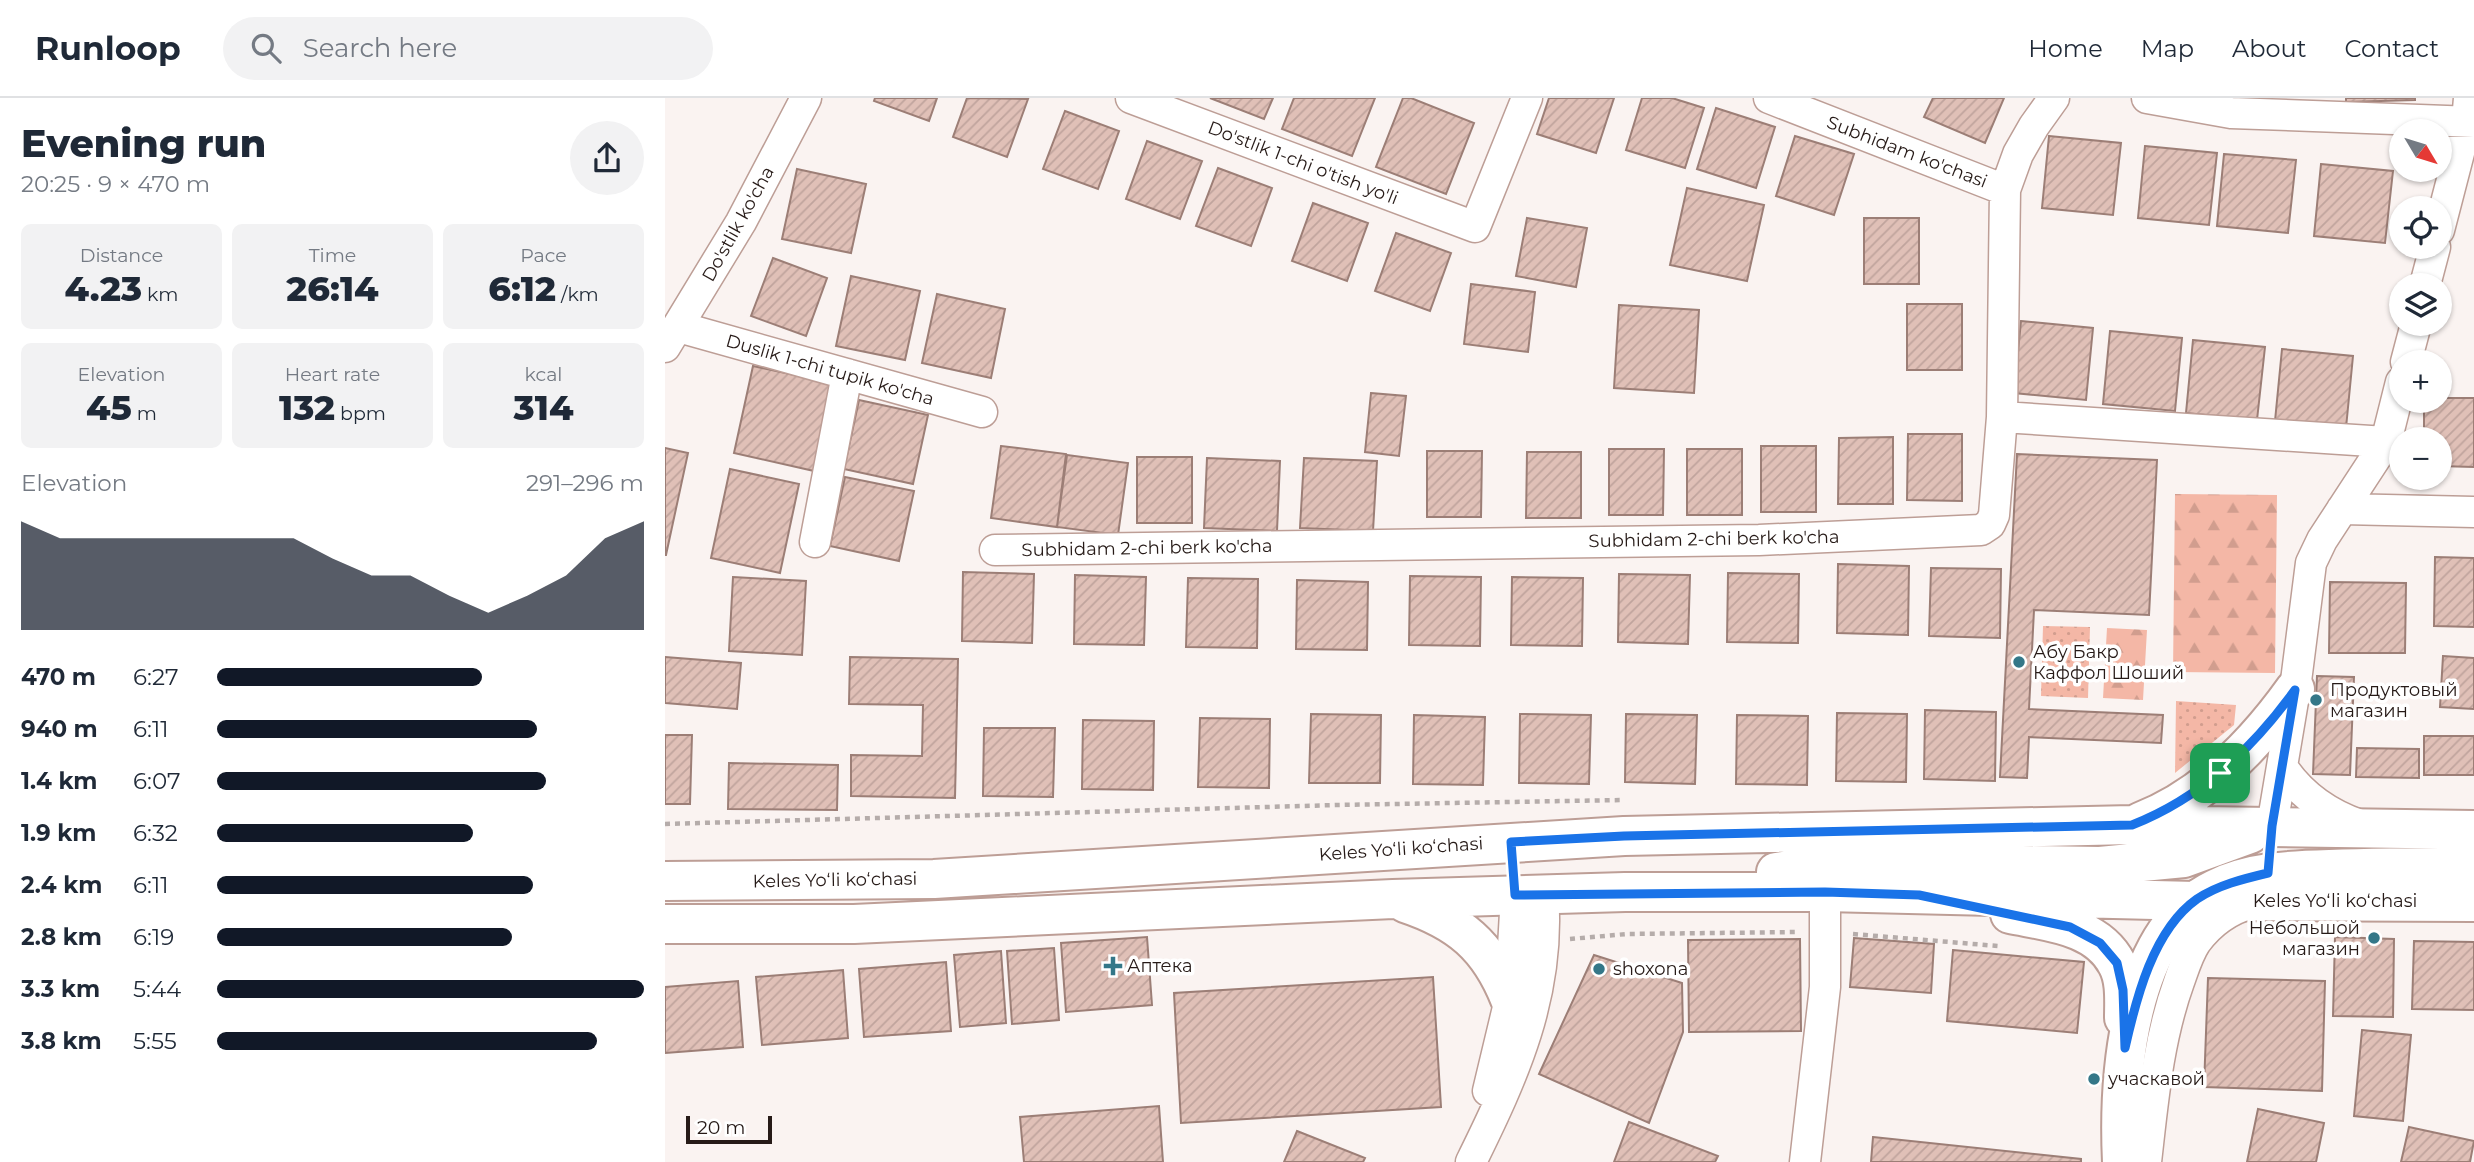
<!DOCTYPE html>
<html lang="en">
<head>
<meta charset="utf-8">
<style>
	:root { --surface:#fff; --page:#f2f2f3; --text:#1f2937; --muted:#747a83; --line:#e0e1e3; --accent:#111827 }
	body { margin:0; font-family:Montserrat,sans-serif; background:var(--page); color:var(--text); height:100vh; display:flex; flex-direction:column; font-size:26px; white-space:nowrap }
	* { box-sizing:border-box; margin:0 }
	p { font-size:23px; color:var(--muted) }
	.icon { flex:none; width:38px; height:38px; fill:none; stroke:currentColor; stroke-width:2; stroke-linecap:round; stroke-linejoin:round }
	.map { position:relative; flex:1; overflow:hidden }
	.side { display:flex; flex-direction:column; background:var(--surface); width:665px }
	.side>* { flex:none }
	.needle { width:46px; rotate:128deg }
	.controls { position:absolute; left:1724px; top:21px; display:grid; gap:14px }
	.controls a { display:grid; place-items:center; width:63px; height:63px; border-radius:50%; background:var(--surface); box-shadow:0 2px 5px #0004; font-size:35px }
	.scale { position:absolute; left:21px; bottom:18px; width:86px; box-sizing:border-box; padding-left:7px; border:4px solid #261a17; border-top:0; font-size:19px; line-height:24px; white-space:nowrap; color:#261a17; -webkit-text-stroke:5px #fff; paint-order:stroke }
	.pin { position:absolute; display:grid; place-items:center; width:60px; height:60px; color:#fff; margin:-30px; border-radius:14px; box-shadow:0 4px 10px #0006 }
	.round { display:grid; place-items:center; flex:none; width:74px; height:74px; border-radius:37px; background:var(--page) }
	.head { display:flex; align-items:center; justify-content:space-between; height:119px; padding:0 21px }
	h1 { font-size:38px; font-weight:800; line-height:52px }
	.figures { display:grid; grid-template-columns:repeat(3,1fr); gap:10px; height:119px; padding:7px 21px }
	.figures div { display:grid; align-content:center; border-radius:10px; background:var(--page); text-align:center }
	.figures b { font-size:35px; font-weight:800 }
	.figures small { font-size:19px; font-weight:400 }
	.figures p { font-size:19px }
	.chart { height:196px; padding:14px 21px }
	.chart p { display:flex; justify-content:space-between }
	.chart svg { width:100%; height:126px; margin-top:7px; fill:var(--accent); opacity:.7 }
	ul { padding:0 21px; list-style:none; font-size:23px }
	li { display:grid; grid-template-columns:112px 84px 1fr; align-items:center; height:52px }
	li i { height:18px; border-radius:9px; background:var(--accent) }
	header { display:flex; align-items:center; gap:42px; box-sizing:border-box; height:98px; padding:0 35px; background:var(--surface); border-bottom:2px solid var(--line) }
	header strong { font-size:33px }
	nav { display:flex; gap:38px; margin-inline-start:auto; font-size:24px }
	.search { width:490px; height:63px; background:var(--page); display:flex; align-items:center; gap:18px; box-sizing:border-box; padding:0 24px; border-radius:38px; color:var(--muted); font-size:26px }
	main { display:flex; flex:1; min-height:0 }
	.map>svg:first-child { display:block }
	.grass { fill:url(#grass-dots) }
	.forest { fill:url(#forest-firs) }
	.building { fill:url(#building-hatch); stroke:#9c7e76; stroke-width:2 }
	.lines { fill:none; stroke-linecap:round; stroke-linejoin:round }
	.minor-casing { stroke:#bd9e96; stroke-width:33 }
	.major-casing { stroke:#bd9e96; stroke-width:42 }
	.path { stroke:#b5acaa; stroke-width:4.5; stroke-dasharray:5 5; stroke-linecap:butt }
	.minor { stroke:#fff; stroke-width:30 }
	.major { stroke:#fff; stroke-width:38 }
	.route-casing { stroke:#fff; stroke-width:14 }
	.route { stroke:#1a73e8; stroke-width:9 }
	.poi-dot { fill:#347788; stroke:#fff; stroke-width:2.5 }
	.labels { text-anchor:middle; stroke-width:7; stroke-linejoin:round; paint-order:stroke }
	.street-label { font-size:18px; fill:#261a17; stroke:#fff }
	.poi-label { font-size:18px; fill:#261a17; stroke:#fff; text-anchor:start }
</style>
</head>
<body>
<header>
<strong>Runloop</strong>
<div class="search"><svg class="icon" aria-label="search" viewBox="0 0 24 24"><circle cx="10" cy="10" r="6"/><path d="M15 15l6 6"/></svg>Search here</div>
<nav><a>Home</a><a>Map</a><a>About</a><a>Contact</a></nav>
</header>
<main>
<section class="side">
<div class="head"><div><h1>Evening run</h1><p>20:25 · 9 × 470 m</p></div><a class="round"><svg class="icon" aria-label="share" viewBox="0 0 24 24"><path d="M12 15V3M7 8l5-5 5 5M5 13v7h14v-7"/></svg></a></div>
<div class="figures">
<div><p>Distance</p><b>4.23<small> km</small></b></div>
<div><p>Time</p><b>26:14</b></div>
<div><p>Pace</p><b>6:12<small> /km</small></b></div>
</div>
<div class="figures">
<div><p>Elevation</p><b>45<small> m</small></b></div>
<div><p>Heart rate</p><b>132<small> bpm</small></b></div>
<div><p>kcal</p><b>314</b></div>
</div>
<div class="chart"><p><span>Elevation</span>291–296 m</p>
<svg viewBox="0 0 160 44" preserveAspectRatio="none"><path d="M0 44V6L10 12L20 12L30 12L40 12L50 12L60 12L70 12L80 19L90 25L100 25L110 32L120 38L130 32L140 25L150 12L160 6V44z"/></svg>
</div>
<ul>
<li><b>470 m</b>6:27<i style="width:62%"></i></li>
<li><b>940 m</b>6:11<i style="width:75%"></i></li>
<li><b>1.4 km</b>6:07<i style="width:77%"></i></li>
<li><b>1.9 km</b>6:32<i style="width:60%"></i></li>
<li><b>2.4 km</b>6:11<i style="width:74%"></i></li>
<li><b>2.8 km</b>6:19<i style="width:69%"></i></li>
<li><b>3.3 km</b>5:44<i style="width:100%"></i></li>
<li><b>3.8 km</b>5:55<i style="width:89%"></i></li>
</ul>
</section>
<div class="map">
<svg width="1809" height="1064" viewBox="0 0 1809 1064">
	<defs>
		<pattern id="grass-dots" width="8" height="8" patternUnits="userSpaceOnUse" patternTransform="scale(1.75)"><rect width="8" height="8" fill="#f4b7a6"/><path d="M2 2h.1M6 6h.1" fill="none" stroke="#d19d8e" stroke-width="1.8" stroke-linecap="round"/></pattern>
		<pattern id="forest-firs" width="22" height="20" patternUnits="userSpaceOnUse" patternTransform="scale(1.75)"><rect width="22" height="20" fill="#f4b7a6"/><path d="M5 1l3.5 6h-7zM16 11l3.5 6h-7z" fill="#d19d8e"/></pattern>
		<pattern id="building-hatch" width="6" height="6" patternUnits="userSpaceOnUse" patternTransform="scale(1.75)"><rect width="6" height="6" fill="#e0c0b7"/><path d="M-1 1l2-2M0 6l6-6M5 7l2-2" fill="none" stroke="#c0a49d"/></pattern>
	</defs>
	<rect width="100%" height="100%" fill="#faf3f1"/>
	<!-- grass -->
	<path class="grass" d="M1378 528 1425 529 1423 600 1376 598Z
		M1511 603 1571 607 1569 627 1510 675Z"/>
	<!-- forest -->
	<path class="forest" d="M1510 396 1612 397 1610 575 1508 574Z
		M1442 530 1482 532 1478 602 1438 600Z"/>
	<!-- building -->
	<path class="building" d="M210 0H272L264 23 209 3Z
		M302 0 363 1 342 59 288 39Z
		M545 0H608L599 21Z
		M629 0H710L687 58 617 31Z
		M738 0H746L809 25 781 96 711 69Z
		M884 0H949L931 55 872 36Z
		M977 0H1007L1039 10 1020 70 961 52Z
		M1268 0H1339L1320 45 1259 19Z
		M1681 0H1750V2L1681 4Z
		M1051 10 1110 29 1091 90 1032 71Z
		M400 13 454 33 433 91 378 71Z
		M1130 38 1189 56 1169 117 1111 98Z
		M1384 38 1456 45 1448 117 1377 110Z
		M482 43 537 63 515 121 461 101Z
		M1480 48 1552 55 1544 127 1473 120Z
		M1559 56 1631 62 1623 135 1552 128Z
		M1656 66 1728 73 1720 145 1649 138Z
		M553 70 607 90 586 148 531 128Z
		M132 71 201 86 186 155 117 141Z
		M1022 90 1099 107 1082 183 1005 167Z
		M648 105 703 125 682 183 627 163Z
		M862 120 922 130 911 189 851 178Z
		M1199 120H1254V186H1199Z
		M731 135 786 155 765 213 710 193Z
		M108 160 162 180 141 238 86 218Z
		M186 178 255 193 240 262 171 248Z
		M806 186 870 194 863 254 799 246Z
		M272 196 340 211 326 280 257 265Z
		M1242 206H1297V272H1242Z
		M954 207 1034 212 1029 295 949 290Z
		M1356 223 1428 230 1421 302 1349 295Z
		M1445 233 1517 240 1510 313 1438 306Z
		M1528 242 1600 249 1592 322 1521 315Z
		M1617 251 1688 258 1681 330 1610 323Z
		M88 268 167 285 149 373 69 355Z
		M706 295 741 298 734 358 700 354Z
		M1774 300H1809V369L1774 368V341H1759V303H1774Z
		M194 302 263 317 248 386 179 371Z
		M1243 336H1297V403L1242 402Z
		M1228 339V406H1173L1174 340Z
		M336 348 401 356 392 429 326 420Z
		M1096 348H1151V414H1096Z
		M0 350 23 355 1 457H0Z
		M944 351H999L998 417H944Z
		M1022 351H1077V417H1022Z
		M762 353H817L816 419H762Z
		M862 354H916V420H861Z
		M1352 356 1492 362 1484 517 1369 512 1364 611 1498 617 1496 645 1364 639 1362 680 1335 679Z
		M402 357 463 365 453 437 392 429Z
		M472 359H527V425H472Z
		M542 360 615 363 612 433 539 430Z
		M639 360 712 363 708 433 635 430Z
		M65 371 134 386 115 475 46 460Z
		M180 379 249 393 234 463 165 448Z
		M1770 459 1809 460V529L1769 528Z
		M1173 466 1244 468 1243 537 1172 535Z
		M1266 470 1336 471 1335 540 1264 538Z
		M298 474 369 476 367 545 297 543Z
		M1063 475 1134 476 1133 545 1062 544Z
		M954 476 1025 477 1023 546 953 544Z
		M410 477 481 479 479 547 409 546Z
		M745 478 816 479 815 548 744 547Z
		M68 479 141 483 137 557 64 553Z
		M847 479 918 480 917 548 846 547Z
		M523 480 593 481 592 550 521 549Z
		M632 482 703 484 702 552 631 551Z
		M1665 484 1741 485 1740 555H1664Z
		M1778 558 1809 560V611L1775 609Z
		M0 559 76 565 72 611 0 605Z
		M185 559 293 561 290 700 186 698V657L257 658 258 607 184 606Z
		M1652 578 1689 579 1685 677 1648 676Z
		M1260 612 1331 614 1330 683 1259 681Z
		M1172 615 1242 616 1241 684 1171 683Z
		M646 616 716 617 715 685H644Z
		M855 616 926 617 924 686 854 685Z
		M961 616 1032 617 1030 686 960 684Z
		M749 617 820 619 818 687 748 686Z
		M1072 617 1143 618 1142 687 1071 686Z
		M535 620 605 621 604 690 533 689Z
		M418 622 489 623 488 692 417 691Z
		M319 630H390L388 699 318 698Z
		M0 637H27L25 706H0Z
		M1759 638H1809V677H1759Z
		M1692 650 1754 651V680L1691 679Z
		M64 665 173 667 172 712 63 711Z
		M482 839 487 907 401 914 396 845Z
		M1670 839 1729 841 1728 919 1668 918Z
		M1189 840 1269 846 1266 895 1185 889Z
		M1135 841 1136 933 1024 934 1023 842Z
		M1749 843 1809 844V912L1747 911Z
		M389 850 394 922 347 926 342 853Z
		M1288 852 1419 864 1412 935 1282 923Z
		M336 853 341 925 295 929 289 857Z
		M929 857 1017 885 1018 934 984 1025 874 976Z
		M281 864 286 933 199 939 194 871Z
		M178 872 183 940 97 947 91 879Z
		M768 879 776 1009 516 1025 509 895Z
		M1543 880 1660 883 1657 993 1539 989Z
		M73 883 78 949 0 955V889Z
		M1697 932 1746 937 1738 1023 1689 1018Z
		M494 1008 498 1064H359L355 1019Z
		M1593 1011 1659 1025 1651 1064H1582Z
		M964 1024 1053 1058 1050 1064H949Z
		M1744 1029 1809 1043 1805 1064H1736Z
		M632 1033 700 1060 698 1064H619Z
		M1208 1039 1416 1061V1064H1206Z"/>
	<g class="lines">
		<!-- minor casing -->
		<g class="minor-casing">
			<path id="minor" d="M466 0 810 129 862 0
				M1104 0 1340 92
				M1482 0 1566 15 1809 24
				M1774 132 1802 24 1804 0
				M1760 187 1770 149
				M14 229 317 314
				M0 249 76 124 141 0
				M1741 264 1751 226
				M1337 319 1721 344
				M1677 411 1809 414
				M150 444 182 276
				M330 452 1094 442 1316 432 1325 426 1329 417 1337 319 1340 92 1353 56 1369 28 1389 0
				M1618 670C1637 698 1663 716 1695 727
				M1607 728 1630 591 1646 465 1657 442 1721 344 1736 284
				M823 993 845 901 851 797
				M806 1064C849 977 886 896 878 796
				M1140 1064 1160 889V794
				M1481 1064C1488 1003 1493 942 1514 884 1519 870 1523 856 1531 844 1545 825 1565 811 1587 805"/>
		</g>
		<!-- major casing -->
		<g class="major-casing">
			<path id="major" d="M1475 724C1540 699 1590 647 1630 591
				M1111 774 1188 764 1435 768 1519 760 1585 736
				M0 783 269 781 959 738 1467 727 1809 732
				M740 805C794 823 824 848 845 901
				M1345 816C1383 824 1432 827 1452 866 1461 882 1459 903 1459 920
				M0 826H189L728 801 960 794H1160L1530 803 1809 804
				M1457 1064C1453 979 1462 834 1550 791 1586 773 1627 772 1665 771 1713 769 1761 769 1809 769"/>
		</g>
		<!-- path -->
		<path class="path" d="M0 726 672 707 958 702
			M1188 836 1333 848
			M905 841 962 836 1134 834"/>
		<!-- minor -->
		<use href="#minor" class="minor"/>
		<!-- major -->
		<use href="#major" class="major"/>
	</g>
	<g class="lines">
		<!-- route casing -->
		<g class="route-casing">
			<path id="route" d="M1630 592 1607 728 1603 775C1578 781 1553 787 1532 801 1488 832 1471 901 1460 950L1458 892 1452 865 1435 845 1405 829 1254 797 1160 794 850 797 846 744 959 738 1467 727C1536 700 1587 651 1630 592Z"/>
		</g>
		<!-- route -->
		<use href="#route" class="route"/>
	</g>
	<!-- markers -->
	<g class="poi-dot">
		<circle cx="1354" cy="564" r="7"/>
		<circle cx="1651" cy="602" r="7"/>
		<circle cx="1709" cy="840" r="7"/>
		<path d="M444.5 857.5h7v7h7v7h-7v7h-7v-7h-7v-7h7z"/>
		<circle cx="934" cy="871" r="7"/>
		<circle cx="1429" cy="981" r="7"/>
	</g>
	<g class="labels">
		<!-- street labels -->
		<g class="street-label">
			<text transform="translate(1242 54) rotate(21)" y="6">Subhidam ko'chasi</text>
			<text transform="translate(638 65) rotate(21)" y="6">Do'stlik 1-chi o'tish yo'li</text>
			<text transform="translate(73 126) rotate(-61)" y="6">Do'stlik ko'cha</text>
			<text transform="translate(165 272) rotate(16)" y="6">Duslik 1-chi tupik ko'cha</text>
			<text transform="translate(1049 441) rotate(-1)" y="6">Subhidam 2-chi berk ko'cha</text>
			<text transform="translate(482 450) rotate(-1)" y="6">Subhidam 2-chi berk ko'cha</text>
			<text transform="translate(736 751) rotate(-4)" y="6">Keles Yoʻli koʻchasi</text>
			<text transform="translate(170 782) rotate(-1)" y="6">Keles Yoʻli koʻchasi</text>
			<text x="1670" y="809">Keles Yoʻli koʻchasi</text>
		</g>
		<!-- poi labels -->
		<g class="poi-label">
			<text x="1368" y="560">Абу Бакр<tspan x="1368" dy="21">Каффол Шоший</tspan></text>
			<text x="1665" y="598">Продуктовый<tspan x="1665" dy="21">магазин</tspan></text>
			<text x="1695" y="836" text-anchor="end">Небольшой<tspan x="1695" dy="21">магазин</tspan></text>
			<text x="462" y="874">Аптека</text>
			<text x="948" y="877">shoxona</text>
			<text x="1443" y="987">учаскавой</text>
		</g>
	</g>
</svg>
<div class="controls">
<a><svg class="needle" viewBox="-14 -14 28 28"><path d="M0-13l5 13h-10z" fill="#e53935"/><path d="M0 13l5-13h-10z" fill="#747a83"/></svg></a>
<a><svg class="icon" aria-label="locate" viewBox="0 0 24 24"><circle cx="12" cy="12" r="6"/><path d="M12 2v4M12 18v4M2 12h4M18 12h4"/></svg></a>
<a><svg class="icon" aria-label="layers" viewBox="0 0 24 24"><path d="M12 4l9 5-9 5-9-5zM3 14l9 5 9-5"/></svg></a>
<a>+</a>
<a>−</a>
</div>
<div class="scale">20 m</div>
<div class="pin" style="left:1555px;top:675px;background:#1e9e55"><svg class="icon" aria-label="arrive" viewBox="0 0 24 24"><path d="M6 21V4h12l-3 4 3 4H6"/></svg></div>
</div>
</main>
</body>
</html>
